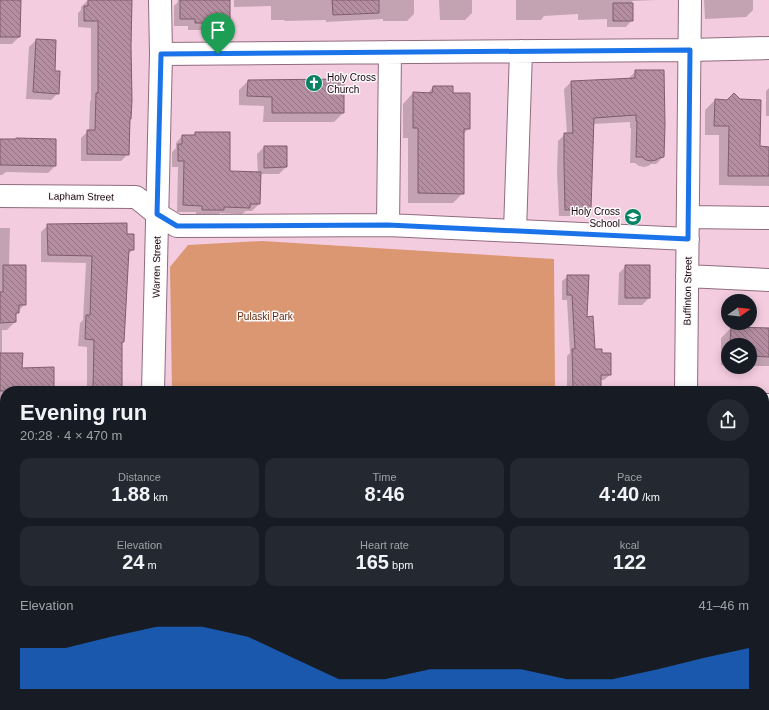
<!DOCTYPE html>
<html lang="en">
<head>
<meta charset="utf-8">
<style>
	:root { --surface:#171b24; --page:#242831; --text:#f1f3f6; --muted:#9ea1a6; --accent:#1a73e8 }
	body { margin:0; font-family:Helvetica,sans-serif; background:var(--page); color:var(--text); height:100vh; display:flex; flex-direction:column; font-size:15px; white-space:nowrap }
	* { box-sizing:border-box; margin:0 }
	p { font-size:13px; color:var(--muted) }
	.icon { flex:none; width:22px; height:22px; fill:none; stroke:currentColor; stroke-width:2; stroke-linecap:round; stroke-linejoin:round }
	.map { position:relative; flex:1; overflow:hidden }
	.side { position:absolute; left:0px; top:386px; width:769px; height:324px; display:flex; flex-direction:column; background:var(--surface); border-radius:16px 16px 0 0; box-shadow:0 2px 10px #0003 }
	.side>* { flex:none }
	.needle { width:26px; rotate:76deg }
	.tools { position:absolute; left:721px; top:294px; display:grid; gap:8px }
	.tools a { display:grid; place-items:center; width:36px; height:36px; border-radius:50%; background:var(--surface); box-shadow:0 2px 10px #0003; font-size:20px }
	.pin { position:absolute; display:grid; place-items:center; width:34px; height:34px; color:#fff; margin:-41px -17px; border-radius:50% 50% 50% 0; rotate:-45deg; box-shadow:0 0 4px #0007 }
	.pin .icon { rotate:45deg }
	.round { display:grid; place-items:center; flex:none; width:42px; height:42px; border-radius:21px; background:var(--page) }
	.summary { display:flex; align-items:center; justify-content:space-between; height:68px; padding:0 20px }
	h1 { font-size:22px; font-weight:700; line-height:30px }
	.figures { display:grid; grid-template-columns:repeat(3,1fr); gap:6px; height:68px; padding:4px 20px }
	.figures div { display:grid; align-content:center; border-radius:10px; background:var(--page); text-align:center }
	.figures b { font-size:20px; font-weight:700 }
	.figures small { font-size:11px; font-weight:400 }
	.figures p { font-size:11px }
	.chart { height:112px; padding:8px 20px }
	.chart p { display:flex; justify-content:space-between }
	.chart svg { width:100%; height:72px; margin-top:4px; fill:var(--accent); opacity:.7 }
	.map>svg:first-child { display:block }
	.green { fill:#db9672 }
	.shadow { fill:#0003 }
	.building { fill:url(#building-back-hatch); stroke:#7f5c6e }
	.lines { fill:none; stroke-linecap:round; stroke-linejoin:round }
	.minor-casing { stroke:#906c7e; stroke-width:24 }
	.minor { stroke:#fff; stroke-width:22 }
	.route-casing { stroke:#fff; stroke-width:8 }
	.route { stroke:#1a73e8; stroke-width:5 }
	.labels { text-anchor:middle; stroke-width:3; stroke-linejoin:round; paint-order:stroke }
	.poi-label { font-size:10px; fill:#14070e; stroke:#fdf9fa; text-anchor:start }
	.street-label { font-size:10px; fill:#14070e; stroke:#fdf9fa }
	.park-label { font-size:10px; fill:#632e0e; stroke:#fdf9fa }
</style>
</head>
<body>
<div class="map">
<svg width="769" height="710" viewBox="0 0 769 710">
	<defs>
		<pattern id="building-back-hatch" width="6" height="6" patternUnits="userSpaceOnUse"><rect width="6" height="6" fill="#b58fa1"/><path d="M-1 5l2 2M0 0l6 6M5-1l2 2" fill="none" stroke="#927382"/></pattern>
	</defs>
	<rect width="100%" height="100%" fill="#f4ccdf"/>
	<!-- green -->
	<path class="green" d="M262 241 554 259 555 391H172L170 267 188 245Z"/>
	<!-- shadow -->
	<path class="shadow" d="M0 0 19 37 12 44H0Z
		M88 0H131L128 154 121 161H81V138L88 131H89L90 101 91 100V28L78 27V13L81 10V7Z
		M178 0H229V23L222 30H188V26H174V6L177 3Z
		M234 0H414V14L407 21H383V19L326 22V20L285 21 284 20H271V6L234 7Z
		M439 0H472V13L465 20H440Z
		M516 0H656L632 1V20L626 27H607V19L578 20V14L544 16 541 20H516Z
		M704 0H753V10L746 17 705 19Z
		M36 40 55 41 54 72 58 93 51 100 26 99 29 47Z
		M636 71 663 157 656 164H651L648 166 644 167 639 166 635 163H630L631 128H630V122L593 124 590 209 583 216H559L557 172 558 141 565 134H567L564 89 571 82 629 79V78Z
		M248 81 343 113 334 122H263L264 106 239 105V90Z
		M433 87 452 94 469 128 463 134V193L453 203H408V138H403V104L413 93 427 94Z
		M769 88V116H766V91Z
		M715 100 759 147 769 148V186L719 185V135H705V110Z
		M195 133H229V172L258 173 257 154 264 147 286 167 279 174H260L259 204 252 211H246L242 214 220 213 216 217 196 216V212H177L178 167H172V152L176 148V143L182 136H192Z
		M16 139 55 166 48 173 6 172 2 175H0V140H15Z
		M48 225 126 235 133 250 128 254 123 342 121 344V388L118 391H87V347L78 346 80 323 83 320 86 263 41 262V232Z
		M0 228H10L9 266 25 304 15 315V322L7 330H2V354L53 391H5V401H0Z
		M626 266 649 298 642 305H618L619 273Z
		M568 276 586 318 594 350 601 354 610 375 604 380H600V387L596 391H567V356L570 353 567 300H562V281Z
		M731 328 769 329V366H750V345H728V365H721V338Z
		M769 430V462H764V435Z
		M0 445H5V490L0 489Z
		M764 630H769V710H722V705H764Z
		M0 661H5V701L2 704H0Z
		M253 705H340L339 710H253Z
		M370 705H415V710H370Z
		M476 705H588V706L584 710H476Z
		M612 705H653V710H612Z"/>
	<!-- building -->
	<path class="building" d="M0 0H21L20 37H0Z
		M88 0H132L131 46 132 100 131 119H130L129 155 87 154V130H95L96 93H98V21H84V6H88Z
		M180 0H230V23H195V19H180Z
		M332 0H379V13L333 15Z
		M613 3H633V21H613Z
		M36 39 56 40 55 71H60L59 94 33 92Z
		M635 70H664L665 125 664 157 659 158 656 160 651 161 646 160 642 157H636L637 121H636V115L594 118 591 209 565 210 564 164V133H573L571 81 635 78Z
		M344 79V113H272V97L247 96 248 80Z
		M433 86H453V93H470V129H464V194L418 193V128H413V92L432 93Z
		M734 93 740 99 761 100 760 146 769 147V176H728L729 126H714L715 99 727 100Z
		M195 132H230V171L261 172 260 204H250V208L224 207V210H202V206L183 205 184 161H178V144H182V135H195Z
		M16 138 56 139V166L0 165V139H16Z
		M264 146H287V167L264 168Z
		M127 223V234H134V250H129L124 342H122V388H93L94 340 85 339 86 315H90L92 256 48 255 47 224Z
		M3 265H26V305H19V313H16V322L0 323V292H3Z
		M625 265H650V298H625Z
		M567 275H589L587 317 593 316 595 349H602V353H611V375H601V387L573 388 572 349H575L572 295H567Z
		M731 327 769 328V357L750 356V345H730Z
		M0 353H23L22 368 54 367V391H0Z"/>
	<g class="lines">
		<!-- minor casing -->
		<g class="minor-casing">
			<path id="minor" d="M161 54 689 50 769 48
				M0 196 136 197 157 214 177 226 388 225 688 239
				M688 217 769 218
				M388 225 390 52
				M515 231 521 51
				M687 276 769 280
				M153 391 161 54 160 0
				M686 391 690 0
				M764 405H769
				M0 420H5
				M0 636H5
				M148 710V705
				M684 710V705"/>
		</g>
		<!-- minor -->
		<use href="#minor" class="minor"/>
	</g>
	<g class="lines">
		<!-- route casing -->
		<g class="route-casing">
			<path id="route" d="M690 50 688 239 388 225 177 226 157 214 161 54Z"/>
		</g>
		<!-- route -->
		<use href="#route" class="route"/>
	</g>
	<!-- icons -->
	<defs>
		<g id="church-disc" transform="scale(0.9)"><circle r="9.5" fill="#078262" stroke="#fdf9fa"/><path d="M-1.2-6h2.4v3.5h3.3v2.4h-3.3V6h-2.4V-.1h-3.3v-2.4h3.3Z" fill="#fff"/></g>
		<g id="school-disc" transform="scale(0.9)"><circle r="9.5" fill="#078262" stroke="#fdf9fa"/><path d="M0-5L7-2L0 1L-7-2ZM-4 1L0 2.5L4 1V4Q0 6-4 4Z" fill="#fff"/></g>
	</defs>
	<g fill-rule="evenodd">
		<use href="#church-disc" x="314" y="83"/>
		<use href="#school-disc" x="633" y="217"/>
	</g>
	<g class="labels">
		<!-- poi labels -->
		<g class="poi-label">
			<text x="327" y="81">Holy Cross<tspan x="327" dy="12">Church</tspan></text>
			<text x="620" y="215" text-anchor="end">Holy Cross<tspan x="620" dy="12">School</tspan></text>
		</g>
		<!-- street labels -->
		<g class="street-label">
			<text transform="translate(81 196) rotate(1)" y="4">Lapham Street</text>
			<text transform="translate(156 267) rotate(-89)" y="4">Warren Street</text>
			<text transform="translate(687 291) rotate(-89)" y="4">Buffinton Street</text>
		</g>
		<!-- park labels -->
		<g class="park-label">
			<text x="265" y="320">Pulaski Park</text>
		</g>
	</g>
</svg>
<div class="tools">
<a><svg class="needle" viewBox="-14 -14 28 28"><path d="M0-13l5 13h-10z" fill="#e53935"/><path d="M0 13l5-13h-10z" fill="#9ea1a6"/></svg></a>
<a><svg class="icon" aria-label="layers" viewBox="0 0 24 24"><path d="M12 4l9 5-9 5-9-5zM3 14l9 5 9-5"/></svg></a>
</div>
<div class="pin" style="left:218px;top:54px;background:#1e9e55"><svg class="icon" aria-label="arrive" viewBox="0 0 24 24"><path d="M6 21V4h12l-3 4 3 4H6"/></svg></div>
<section class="side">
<div class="summary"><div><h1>Evening run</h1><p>20:28 · 4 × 470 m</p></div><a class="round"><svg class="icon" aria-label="share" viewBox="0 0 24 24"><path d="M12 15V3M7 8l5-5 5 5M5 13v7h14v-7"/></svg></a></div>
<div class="figures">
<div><p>Distance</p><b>1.88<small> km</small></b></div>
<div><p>Time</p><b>8:46</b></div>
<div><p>Pace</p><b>4:40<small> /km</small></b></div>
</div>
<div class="figures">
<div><p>Elevation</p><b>24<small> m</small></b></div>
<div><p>Heart rate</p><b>165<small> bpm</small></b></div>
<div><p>kcal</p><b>122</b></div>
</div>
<div class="chart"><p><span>Elevation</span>41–46 m</p>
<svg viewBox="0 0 160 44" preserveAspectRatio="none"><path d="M0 44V19L10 19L20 12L30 6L40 6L50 12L60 25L70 38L80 38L90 32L100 32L110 32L120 38L130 38L140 32L150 25L160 19V44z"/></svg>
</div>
</section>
</div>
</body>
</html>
